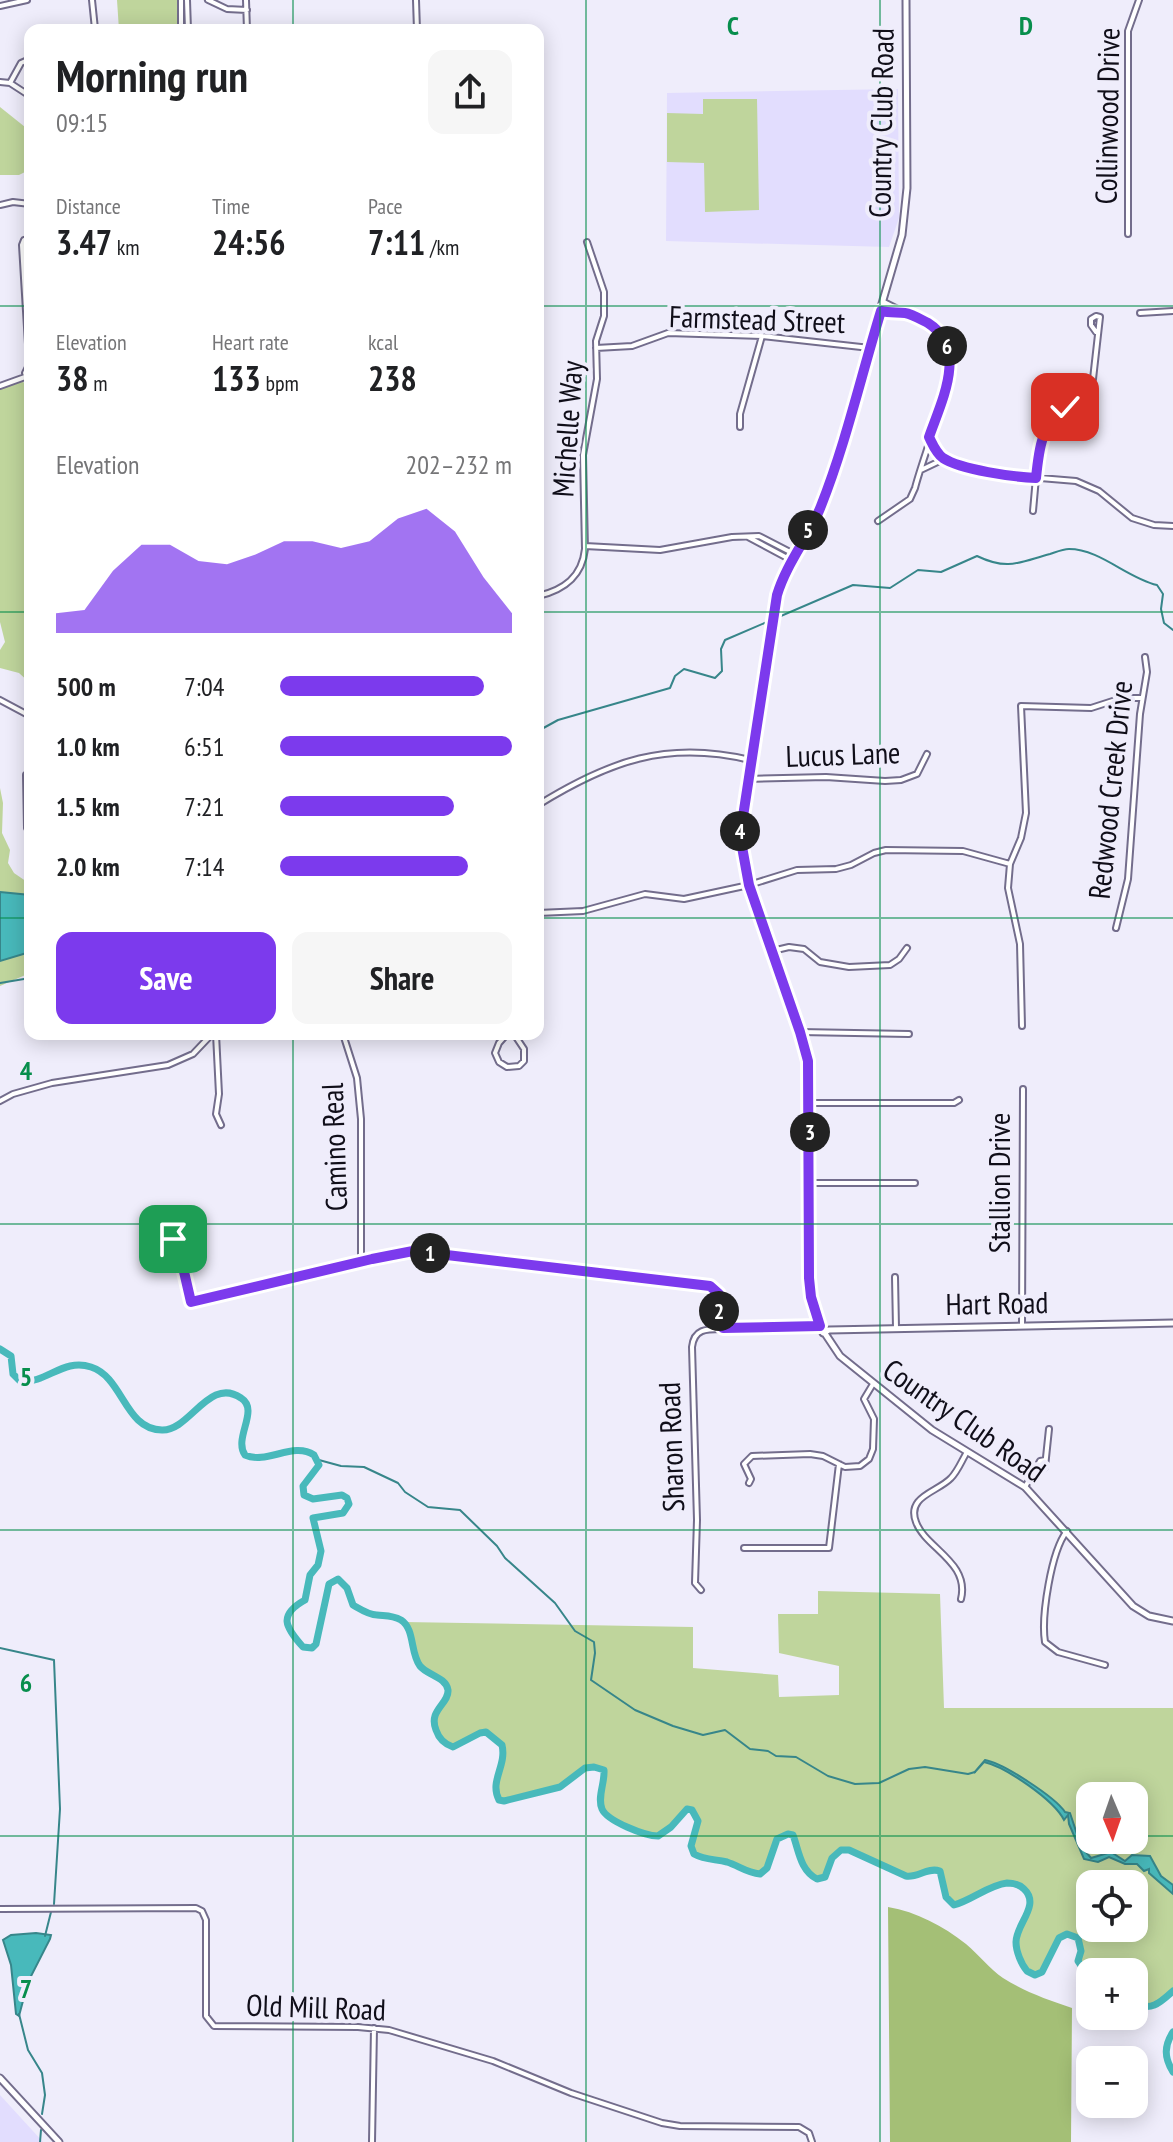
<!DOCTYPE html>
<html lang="en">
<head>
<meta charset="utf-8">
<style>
	:root { --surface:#fff; --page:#f6f6f6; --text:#202124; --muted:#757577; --accent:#7c3aed }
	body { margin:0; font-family:"PT Sans Narrow",sans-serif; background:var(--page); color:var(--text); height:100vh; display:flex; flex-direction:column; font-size:30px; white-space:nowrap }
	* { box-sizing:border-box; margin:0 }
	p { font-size:26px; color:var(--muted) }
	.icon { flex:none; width:44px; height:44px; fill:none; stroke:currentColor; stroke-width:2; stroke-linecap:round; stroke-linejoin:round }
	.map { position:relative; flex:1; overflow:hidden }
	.details { position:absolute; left:24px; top:24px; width:520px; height:1016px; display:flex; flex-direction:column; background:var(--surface); border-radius:16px; box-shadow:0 4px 20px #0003 }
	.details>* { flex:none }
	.needle { width:52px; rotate:178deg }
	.buttons { position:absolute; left:1076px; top:1782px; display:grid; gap:16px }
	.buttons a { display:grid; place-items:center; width:72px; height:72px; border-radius:16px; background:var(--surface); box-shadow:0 4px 20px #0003; font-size:40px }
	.pin { position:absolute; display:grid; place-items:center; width:68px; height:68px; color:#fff; margin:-34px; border-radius:16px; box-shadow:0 4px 12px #0006 }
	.km { position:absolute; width:40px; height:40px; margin:-20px; border-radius:50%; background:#222; color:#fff; font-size:22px; line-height:40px; text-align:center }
	.round { display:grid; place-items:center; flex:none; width:84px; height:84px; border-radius:16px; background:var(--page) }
	.overview { display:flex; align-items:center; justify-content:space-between; height:136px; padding:0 32px }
	h1 { font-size:44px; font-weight:600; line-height:60px }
	.metrics { display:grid; grid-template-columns:repeat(3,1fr); gap:12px; height:136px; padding:8px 32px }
	.metrics div { display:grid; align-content:center }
	.metrics b { font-size:34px; font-weight:600 }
	.metrics small { font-size:22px; font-weight:400 }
	.metrics p { font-size:22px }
	.chart { height:224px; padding:16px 32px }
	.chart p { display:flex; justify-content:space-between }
	.chart svg { width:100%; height:144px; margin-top:8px; fill:var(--accent); opacity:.7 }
	.action { display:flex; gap:16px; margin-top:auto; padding:16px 32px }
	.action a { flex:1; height:92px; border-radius:16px; background:var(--accent); color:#fff; font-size:32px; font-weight:600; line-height:92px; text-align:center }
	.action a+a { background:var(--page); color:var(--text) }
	ul { padding:0 32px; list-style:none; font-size:26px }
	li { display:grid; grid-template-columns:128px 96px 1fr; align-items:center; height:60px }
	li i { height:20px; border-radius:10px; background:var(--accent) }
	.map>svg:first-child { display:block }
	.built { fill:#e2ddfe }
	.green { fill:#bfd59c; fill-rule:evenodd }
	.forest { fill:#a4bf76 }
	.water { fill:#48b9bb; stroke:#37868a; stroke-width:2 }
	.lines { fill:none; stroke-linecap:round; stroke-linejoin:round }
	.stream { stroke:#37868a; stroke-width:2 }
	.river { stroke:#48b9bb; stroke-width:7 }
	.street-casing { stroke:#736d8c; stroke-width:8 }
	.secondary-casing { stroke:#736d8c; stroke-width:9 }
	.street { stroke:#fff; stroke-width:4 }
	.secondary { stroke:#fff; stroke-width:5 }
	.route-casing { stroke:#fff; stroke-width:16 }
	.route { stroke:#7c3aed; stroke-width:10 }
	.grid { fill:none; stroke:#078e4c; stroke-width:2; stroke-opacity:0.55 }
	.labels { text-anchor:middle; stroke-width:8; stroke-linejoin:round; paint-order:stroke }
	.street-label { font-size:30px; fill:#100e19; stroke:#efedfb }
	.grid-label { font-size:26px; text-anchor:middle; font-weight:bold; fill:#078e4c; stroke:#efedfb; stroke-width:8; stroke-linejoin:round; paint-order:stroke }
</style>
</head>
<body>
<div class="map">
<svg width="1173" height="2142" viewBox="0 0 1173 2142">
	<rect width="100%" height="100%" fill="#efedfb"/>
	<!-- built -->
	<path class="built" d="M898 89 899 218 889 247 666 241 667 93Z
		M0 2095 43 2142H0Z"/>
	<!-- green -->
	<path class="green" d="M117 0H178V30H119Z
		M703 99H757L759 210 705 212 704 163 667 162V113L703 114Z
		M0 107 30 131V173L27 171 19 175H0Z
		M22 381 30 388V683L19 673 0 668V650L5 642 0 622V389Z
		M0 788 3 803 2 833 10 850 8 863 14 873 30 884V973L0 986Z
		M818 1591 940 1594 944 1708H1173V1990C1161 2002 1150 2013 1134 2001V1972H1090V1978L1078 1961 1081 1951 1078 1938C1055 1922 1052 1959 1042 1972L1035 1974 1027 1971C1022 1964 1016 1951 1017 1941 1017 1924 1042 1905 1025 1889 1020 1885 1013 1883 1007 1883 989 1885 972 1900 954 1905L946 1897 940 1871C927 1867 919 1878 906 1876L849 1849H841L832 1858 824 1877 817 1879C801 1869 800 1851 794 1835L788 1833 776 1839 770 1858 759 1873C747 1872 739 1865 728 1862 716 1858 706 1859 695 1854L692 1846 699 1821 692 1809H686L671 1826 658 1835C645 1835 607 1820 603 1808 598 1796 605 1782 605 1770L594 1766 584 1767 560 1786 504 1801 499 1800C490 1781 508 1766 503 1745 481 1721 476 1738 453 1746 426 1735 436 1713 449 1694 445 1677 431 1678 421 1666 411 1654 414 1635 404 1622L693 1627V1668L778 1675 779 1697 839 1695V1666L779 1653 778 1614H818ZM1090 1796H1134V1840H1090ZM1090 1884H1134V1928H1090Z"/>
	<!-- forest -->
	<path class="forest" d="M888 1907C917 1912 943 1926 966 1944 979 1955 990 1969 1003 1978 1025 1992 1048 2000 1072 2008L1071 2142H890Z"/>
	<!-- water -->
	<path class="water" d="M0 892 30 895V952L0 961Z
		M985 1760C1003 1763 1055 1797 1065 1812L1070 1813 1081 1846 1091 1858 1111 1852 1125 1861 1132 1855 1150 1856 1161 1876 1173 1885V1894L1149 1873V1869L1144 1871 1137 1864H1125L1109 1857 1098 1862 1084 1859 1069 1824 1068 1815 1064 1820C1054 1800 1006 1767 984 1762L974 1773Z
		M36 1933 51 1935 50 1939 28 1982 19 2016 16 2014 11 1965 3 1940 11 1935Z"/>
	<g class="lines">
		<!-- stream -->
		<path class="stream" d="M538 731 558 720 670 688 675 676 684 669 715 678 722 671 721 649 725 640 853 585 890 588 918 570 941 572 977 556C1008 571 1020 562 1050 554 1056 552 1063 549 1069 549 1100 549 1127 578 1157 585L1163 594 1161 609 1164 623 1173 630
			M0 983 30 978
			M319 1460 341 1466 364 1467 398 1483 405 1492 428 1507 460 1510 497 1546 505 1558 555 1603 575 1631 594 1642 595 1653 591 1680 635 1710 673 1726 703 1735 725 1730 750 1749 768 1751 776 1756 796 1757 828 1776 855 1784 879 1783 909 1769 925 1767 968 1774 975 1772
			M0 1648 54 1660 60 1809 54 1904
			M45 1936 51 1912
			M19 2014 28 2050 42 2073 45 2095 42 2114
			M40 2142 41 2130"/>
		<!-- river -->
		<path class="river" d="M0 1349 11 1356 13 1374 21 1382C48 1382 64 1358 91 1367 123 1377 125 1430 162 1430 190 1431 209 1376 241 1398 260 1410 233 1438 245 1455 267 1465 293 1441 314 1455L319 1465 303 1486 304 1495 313 1499 342 1495 347 1498 349 1504 343 1513 313 1518 321 1551 318 1565 310 1575 305 1600C278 1615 285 1627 303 1647L312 1648 316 1644 329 1584 338 1579 347 1588 353 1605C360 1609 369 1615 377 1615 385 1616 392 1615 401 1620 415 1629 410 1653 420 1666 427 1675 446 1677 448 1690 449 1704 428 1710 436 1730 439 1739 444 1744 453 1747L480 1733 486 1732 502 1745C507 1766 489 1781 499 1800L504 1801 560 1787 585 1768 594 1767 604 1770C605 1783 597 1797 602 1809 607 1821 645 1836 658 1836L671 1827 687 1809 692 1810 698 1821 691 1846 694 1854C705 1860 715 1859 727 1862 739 1866 747 1873 760 1874L767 1868 777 1839 788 1834 793 1835C799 1851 800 1870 817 1879L825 1877 832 1858 841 1850H849L906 1876C918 1878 927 1867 940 1871L946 1897 954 1905C972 1900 989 1885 1007 1883 1013 1883 1020 1885 1024 1889 1041 1905 1016 1924 1016 1942 1016 1951 1021 1964 1027 1971L1035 1975 1042 1972 1059 1938 1067 1934 1078 1938 1081 1951 1078 1961 1090 1979
			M1117 1972H1125
			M1134 2002C1150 2013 1161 2002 1173 1991
			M1173 2032C1164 2046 1164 2057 1173 2072"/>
		<!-- street casing -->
		<g class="street-casing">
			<path id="street" d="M181 0V30
				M187 0 188 30
				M208 0 227 9 247 10
				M246 0 247 30
				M416 0 417 30
				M0 6 27 0
				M92 30 95 29 92 0
				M0 82 10 83 30 96
				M10 83 21 63 30 59
				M0 205 13 202 30 204
				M1128 234V31L1139 0
				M30 239 24 240 22 245 28 344 30 349
				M881 311 899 314 906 313 884 302
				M1140 313 1173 311
				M596 348 632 346 668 333 762 336 870 348
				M30 363 25 373 30 386
				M0 386 25 377
				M740 427V414L762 336
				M929 437 936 452 953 463 1005 475 1076 481 1099 491 1132 518 1154 525 1173 526
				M921 470 944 459
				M1033 511 1039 444 1052 417 1085 392 1093 379 1100 317 1096 316 1091 319V325L1096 332
				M878 521 910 499 915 488C923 455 959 370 946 343 937 326 922 320 906 313
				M748 537 791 560
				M585 546 660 550 732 537 759 536 794 554
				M538 596C564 590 582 577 585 549L583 455 597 379 596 341 604 316V292L587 242
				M0 700 30 716
				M26 775 27 828 30 833
				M747 779 826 777 885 781 901 780 917 774 927 754
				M538 805C609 761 667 740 750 760
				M538 913 583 911 645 894 684 899 749 885 797 870 836 869 851 865 874 853 886 850 963 851 1010 864
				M1116 928 1128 879 1140 714 1147 672 1145 657
				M772 951 789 947 804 949 820 962 849 967 890 965 899 959 907 948
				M1022 1026 1020 944 1008 888 1010 864 1021 838 1026 813 1021 706 1091 708 1122 698H1142
				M800 1032 909 1034
				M216 1034 219 1094 216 1114 221 1125
				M343 1034 357 1078 361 1119V1261
				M507 1034 499 1043 495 1053 499 1062 507 1067 519 1066 524 1061V1049L514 1034
				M0 1101 13 1094 52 1083 168 1065 193 1054 212 1034
				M810 1103H954L959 1100
				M809 1183H915
				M155 1223C182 1240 184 1273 191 1302L372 1259 413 1251 710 1286 719 1294 718 1322 723 1328 820 1326
				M895 1277 896 1328
				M1022 1325 1023 1089
				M1032 1475H1038L1045 1467 1049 1429
				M749 1483 751 1479 744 1464 752 1456 810 1454 823 1456 845 1467 860 1466 869 1459 873 1449 874 1419 864 1399 873 1384
				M1025 1487 1040 1461 1045 1460
				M1067 1531C1051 1551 1041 1617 1045 1642L1058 1652 1105 1665
				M744 1548H829L839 1464
				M701 1590 695 1583 697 1520 692 1347C694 1329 706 1329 721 1329
				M961 1599C970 1562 925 1548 916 1522 906 1496 938 1492 951 1478 958 1471 962 1460 967 1452
				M0 1909 196 1908 202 1911 206 1920V2016L214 2026 358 2027 389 2030 493 2061 571 2093 662 2123 680 2126 799 2127 809 2133 812 2142
				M372 2142 374 2028"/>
		</g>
		<!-- secondary casing -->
		<g class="secondary-casing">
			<path id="secondary" d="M906 0 907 188 902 235 831 478C816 519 789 554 777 595L740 825C739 855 749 883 758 911 775 960 798 1010 808 1061L811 1297 820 1326 840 1356 932 1430 1025 1487 1133 1606 1149 1616 1173 1621
				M823 1333 829 1330 1173 1323
				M0 2078 59 2142"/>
		</g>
		<!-- street -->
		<use href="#street" class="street"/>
		<!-- secondary -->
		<use href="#secondary" class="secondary"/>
	</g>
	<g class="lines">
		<!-- route casing -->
		<g class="route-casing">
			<path id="route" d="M173 1239 179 1250 191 1302 372 1259 413 1251 710 1286 719 1294 718 1322 723 1328 820 1326 811 1297 809 1278 808 1061 800 1032 749 885 740 836 777 595C787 562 809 537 821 506 846 443 861 376 881 311 890 313 897 312 905 313 912 314 922 320 928 323 969 349 941 402 929 437 933 445 936 453 943 458 961 470 1014 477 1036 478 1039 448 1041 427 1065 407"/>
		</g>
		<!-- route -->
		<use href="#route" class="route"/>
	</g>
	<!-- grid -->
	<path class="grid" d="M293 0V30M586 0V2142M880 0V2142M0 306H30M538 306H1173M0 612H30M538 612H1173M0 918H30M538 918H1173M293 1034V2142M0 1224H1173M0 1530H1173M0 1836H1090M1134 1836H1173"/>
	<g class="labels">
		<!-- street labels -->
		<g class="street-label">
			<text transform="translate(1108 116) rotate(-89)" y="10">Collinwood Drive</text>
			<text transform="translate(882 123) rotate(-89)" y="10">Country Club Road</text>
			<text transform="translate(757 320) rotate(2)" y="10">Farmstead Street</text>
			<text transform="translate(568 429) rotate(-86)" y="10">Michelle Way</text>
			<text transform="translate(843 755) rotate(-2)" y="10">Lucus Lane</text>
			<text transform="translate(1111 790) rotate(-84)" y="10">Redwood Creek Drive</text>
			<text transform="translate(335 1147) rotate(-92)" y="10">Camino Real</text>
			<text transform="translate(1000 1183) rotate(-90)" y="10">Stallion Drive</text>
			<text transform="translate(997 1304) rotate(-1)" y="10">Hart Road</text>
			<text transform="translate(964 1421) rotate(35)" y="10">Country Club Road</text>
			<text transform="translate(672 1447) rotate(-92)" y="10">Sharon Road</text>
			<text transform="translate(316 2008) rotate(2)" y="10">Old Mill Road</text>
		</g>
	</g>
	<g class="grid-label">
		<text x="733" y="35">C</text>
		<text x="1026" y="35">D</text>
		<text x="26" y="1080">4</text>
		<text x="26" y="1386">5</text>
		<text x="26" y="1692">6</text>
		<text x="26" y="1998">7</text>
	</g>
</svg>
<div class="buttons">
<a><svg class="needle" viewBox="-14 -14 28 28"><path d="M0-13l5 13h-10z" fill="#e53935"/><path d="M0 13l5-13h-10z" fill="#757577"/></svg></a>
<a><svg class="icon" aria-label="locate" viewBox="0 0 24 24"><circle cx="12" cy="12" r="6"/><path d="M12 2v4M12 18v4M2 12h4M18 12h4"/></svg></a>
<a>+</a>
<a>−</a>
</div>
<div class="pin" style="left:173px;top:1239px;background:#1e9e55"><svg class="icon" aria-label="arrive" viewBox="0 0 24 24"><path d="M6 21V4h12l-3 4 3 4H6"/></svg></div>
<div class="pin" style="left:1065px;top:407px;background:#d93025"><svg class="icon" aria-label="check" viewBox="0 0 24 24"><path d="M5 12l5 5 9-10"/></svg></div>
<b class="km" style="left:430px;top:1253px">1</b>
<b class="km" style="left:719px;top:1311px">2</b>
<b class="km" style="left:810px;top:1132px">3</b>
<b class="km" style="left:740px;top:831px">4</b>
<b class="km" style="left:808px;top:530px">5</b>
<b class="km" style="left:947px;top:346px">6</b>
<section class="details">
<div class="overview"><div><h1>Morning run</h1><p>09:15</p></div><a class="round"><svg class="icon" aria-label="share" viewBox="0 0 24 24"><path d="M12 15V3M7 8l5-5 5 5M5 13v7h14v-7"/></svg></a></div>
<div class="metrics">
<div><p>Distance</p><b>3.47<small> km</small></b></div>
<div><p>Time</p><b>24:56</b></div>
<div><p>Pace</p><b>7:11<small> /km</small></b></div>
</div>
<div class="metrics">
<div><p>Elevation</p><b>38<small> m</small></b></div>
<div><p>Heart rate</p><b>133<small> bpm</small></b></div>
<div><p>kcal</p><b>238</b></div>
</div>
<div class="chart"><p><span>Elevation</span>202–232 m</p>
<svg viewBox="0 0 160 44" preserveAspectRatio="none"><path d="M0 44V38L10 37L20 25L30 17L40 17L50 22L60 23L70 20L80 16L90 16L100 18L110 16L120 9L130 6L140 13L150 27L160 38V44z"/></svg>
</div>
<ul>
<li><b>500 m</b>7:04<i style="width:88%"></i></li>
<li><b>1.0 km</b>6:51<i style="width:100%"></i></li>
<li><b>1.5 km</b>7:21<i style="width:75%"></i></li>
<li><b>2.0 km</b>7:14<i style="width:81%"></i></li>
</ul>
<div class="action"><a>Save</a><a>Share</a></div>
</section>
</div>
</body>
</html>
